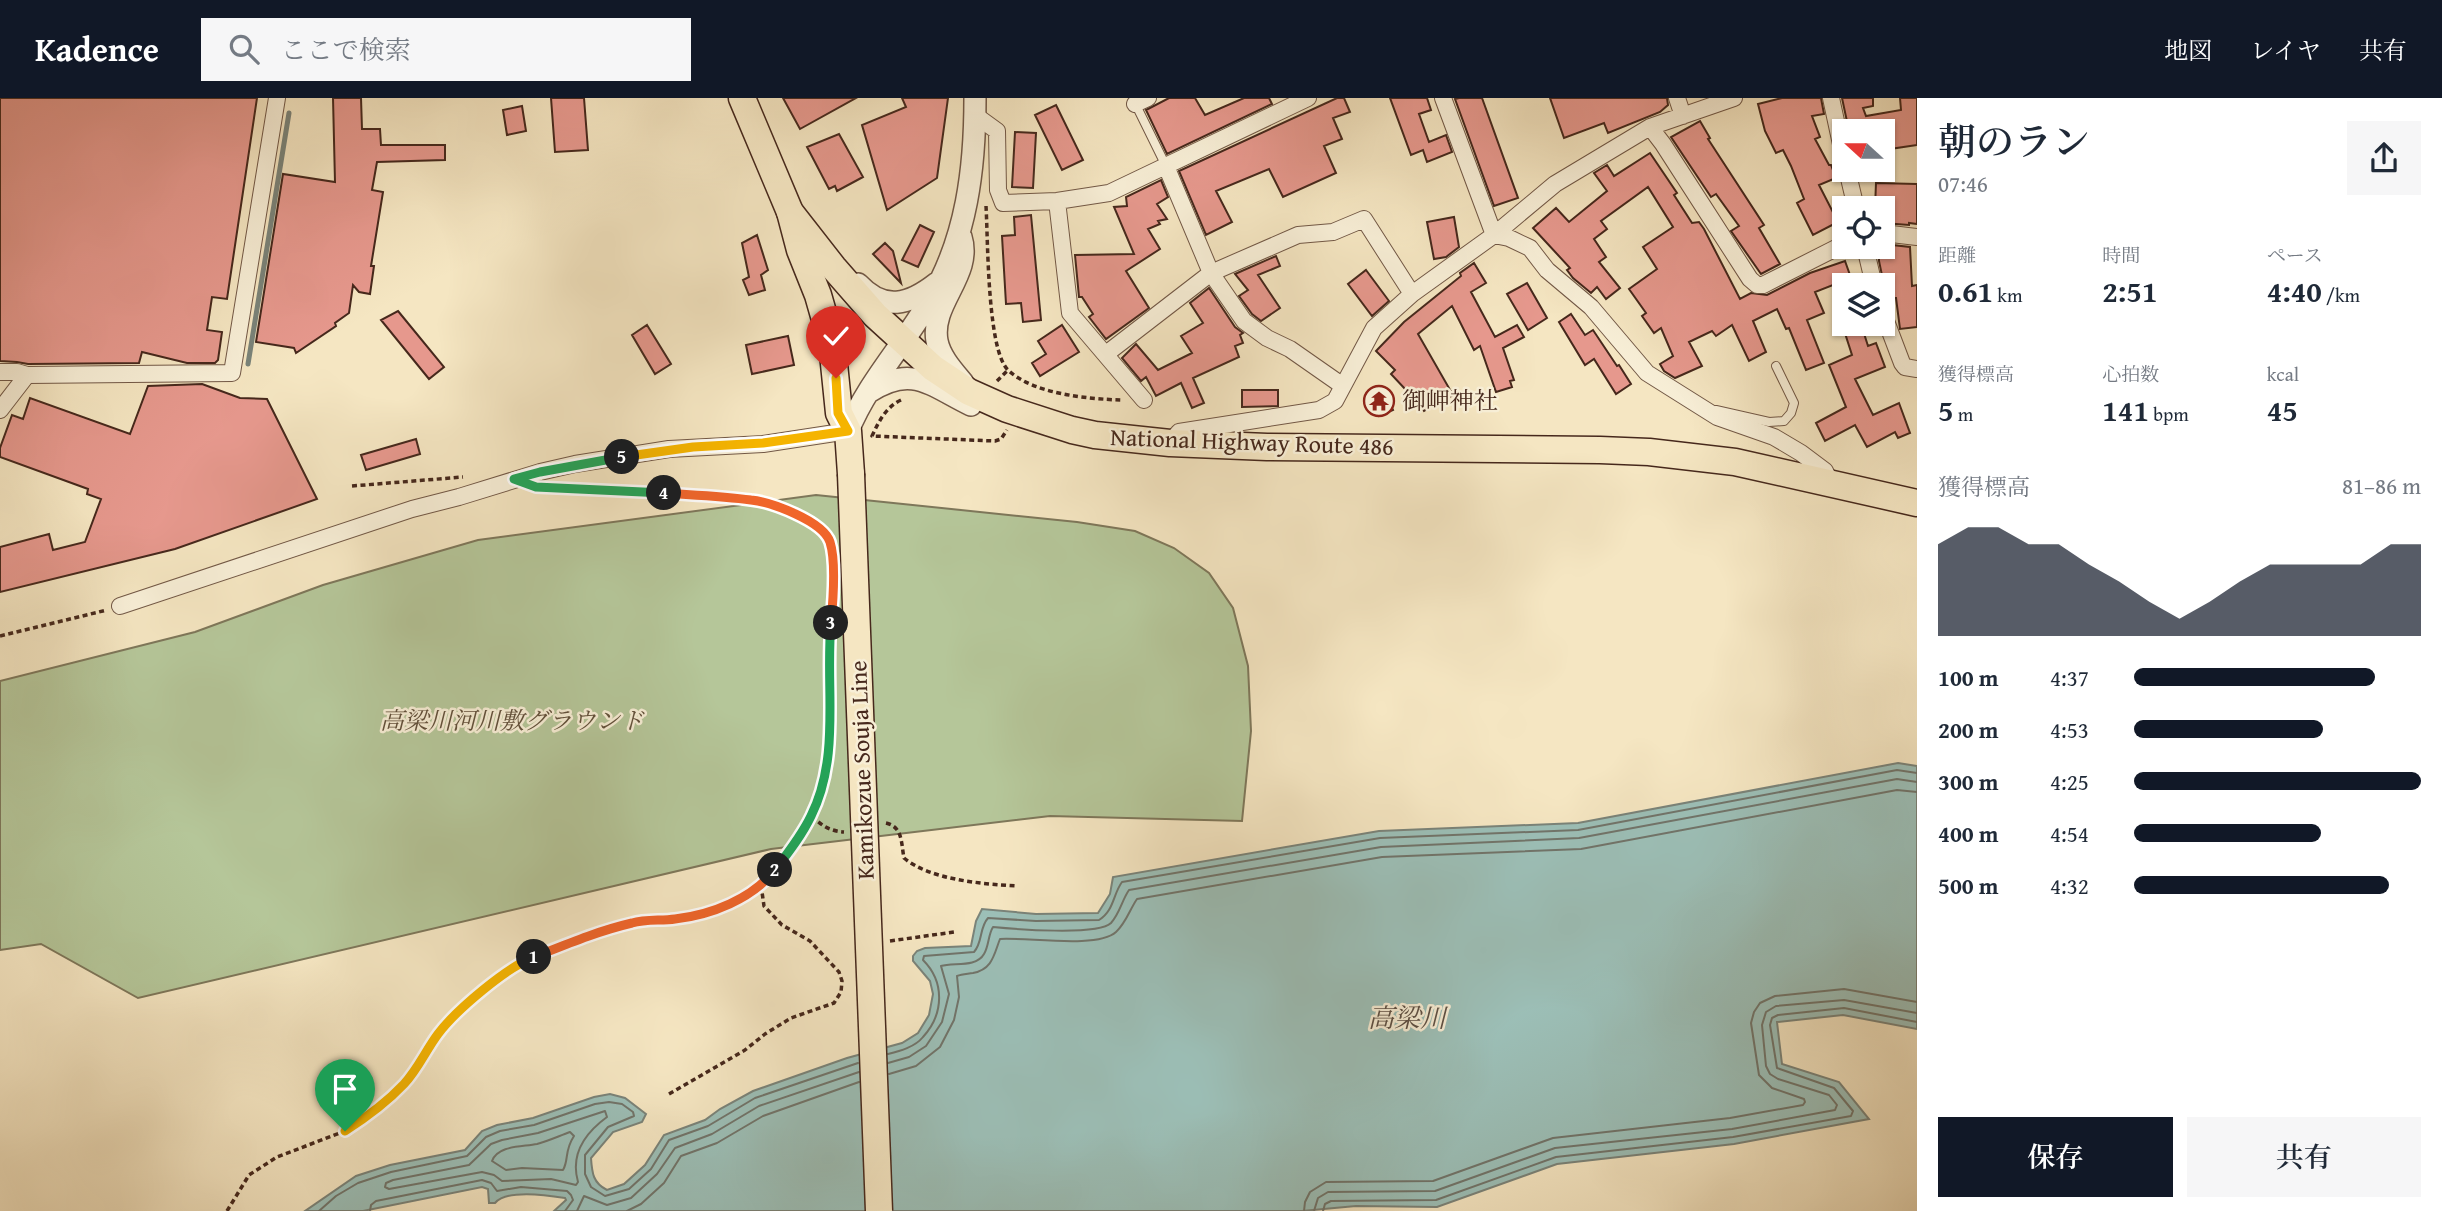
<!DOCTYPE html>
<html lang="ja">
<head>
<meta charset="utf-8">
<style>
	:root { --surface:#fff; --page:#f6f6f7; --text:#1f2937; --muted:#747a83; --accent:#111827 }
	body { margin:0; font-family:"Gentium Book Plus","Noto Serif JP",serif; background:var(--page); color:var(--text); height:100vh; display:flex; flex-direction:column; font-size:26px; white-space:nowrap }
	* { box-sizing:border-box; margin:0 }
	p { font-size:23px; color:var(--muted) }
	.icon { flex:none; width:38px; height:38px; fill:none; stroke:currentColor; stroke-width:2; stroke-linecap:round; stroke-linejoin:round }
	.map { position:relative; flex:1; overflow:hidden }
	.details { display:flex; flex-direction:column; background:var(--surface); width:525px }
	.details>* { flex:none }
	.needle { width:46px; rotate:291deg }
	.controls { position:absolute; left:1832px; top:21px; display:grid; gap:14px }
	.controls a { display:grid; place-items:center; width:63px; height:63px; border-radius:0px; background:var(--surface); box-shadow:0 2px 5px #0004; font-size:35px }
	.pin { position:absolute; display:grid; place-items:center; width:60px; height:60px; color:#fff; margin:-72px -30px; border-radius:50% 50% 50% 0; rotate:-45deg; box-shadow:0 0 7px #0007 }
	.pin .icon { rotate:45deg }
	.km { position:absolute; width:35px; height:35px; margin:-18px; border-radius:50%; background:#222; color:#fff; font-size:19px; line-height:35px; text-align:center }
	.round { display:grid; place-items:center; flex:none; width:74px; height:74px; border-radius:0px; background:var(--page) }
	.headline { display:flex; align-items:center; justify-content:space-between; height:119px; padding:0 21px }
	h1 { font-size:38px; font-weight:600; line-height:52px }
	.stats { display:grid; grid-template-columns:repeat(3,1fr); gap:10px; height:119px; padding:7px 21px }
	.stats div { display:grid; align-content:center }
	.stats b { font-size:30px; font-weight:600 }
	.stats small { font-size:19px; font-weight:400 }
	.stats p { font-size:19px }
	.chart { height:196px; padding:14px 21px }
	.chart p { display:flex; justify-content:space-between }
	.chart svg { width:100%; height:126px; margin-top:7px; fill:var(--accent); opacity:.7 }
	.action { display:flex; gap:14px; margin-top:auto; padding:14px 21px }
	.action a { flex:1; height:80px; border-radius:0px; background:var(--accent); color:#fff; font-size:28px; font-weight:600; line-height:80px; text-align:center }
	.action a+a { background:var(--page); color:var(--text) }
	ul { padding:0 21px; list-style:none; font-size:23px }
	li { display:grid; grid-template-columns:112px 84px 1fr; align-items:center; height:52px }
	li i { height:18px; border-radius:9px; background:var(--accent) }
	header { display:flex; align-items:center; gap:42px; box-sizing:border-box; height:98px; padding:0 35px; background:var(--accent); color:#fff }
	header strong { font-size:33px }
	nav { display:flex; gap:38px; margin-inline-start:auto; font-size:24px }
	.search { width:490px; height:63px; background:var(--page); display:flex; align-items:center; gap:18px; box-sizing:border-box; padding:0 24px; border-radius:0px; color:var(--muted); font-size:26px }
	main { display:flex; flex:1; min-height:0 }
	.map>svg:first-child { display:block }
	.green { fill:#b5c699; stroke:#7e775a; stroke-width:2 }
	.water { fill:#9cbfb7; stroke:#7a8379; stroke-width:2 }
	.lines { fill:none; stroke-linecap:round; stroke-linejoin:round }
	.shore { stroke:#71746a; stroke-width:2 }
	.stream { stroke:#7a8379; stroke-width:5 }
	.building { fill:#e6988d; stroke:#46281c; stroke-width:2 }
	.service-casing { stroke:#725846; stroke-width:10 }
	.minor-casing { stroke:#725846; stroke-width:18 }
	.tertiary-casing { stroke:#725846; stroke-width:24 }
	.primary-casing { stroke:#46281c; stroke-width:29 }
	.trunk-casing { stroke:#46281c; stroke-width:29 }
	.path { stroke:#46281c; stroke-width:3.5; stroke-dasharray:5 3.5; stroke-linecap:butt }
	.service { stroke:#f8efd7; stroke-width:8 }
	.minor { stroke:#f8efd7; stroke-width:16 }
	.tertiary { stroke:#f8efd7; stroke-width:21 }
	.primary { stroke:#f5e6c2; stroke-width:26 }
	.trunk { stroke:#f5e6c2; stroke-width:26 }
	.primary-bridge-casing { stroke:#46281c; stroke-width:29; stroke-linecap:butt }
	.primary-bridge { stroke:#f5e6c2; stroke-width:26 }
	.split-1-casing { stroke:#fff; stroke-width:14 }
	.split-2-casing { stroke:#fff; stroke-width:14 }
	.split-3-casing { stroke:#fff; stroke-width:14 }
	.split-4-casing { stroke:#fff; stroke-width:14 }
	.split-5-casing { stroke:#fff; stroke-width:14 }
	.split-6-casing { stroke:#fff; stroke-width:14 }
	.split-1 { stroke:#f5b400; stroke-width:9 }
	.split-2 { stroke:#f0652b; stroke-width:9 }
	.split-3 { stroke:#22a559; stroke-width:9 }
	.split-4 { stroke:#f0652b; stroke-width:9 }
	.split-5 { stroke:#22a559; stroke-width:9 }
	.split-6 { stroke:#f5b400; stroke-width:9 }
	.labels { text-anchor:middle; stroke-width:5; stroke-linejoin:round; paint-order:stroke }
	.poi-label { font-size:24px; fill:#46281c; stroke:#f8efd7; text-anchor:start }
	.street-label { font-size:24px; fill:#46281c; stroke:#f8efd7 }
	.park-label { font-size:24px; font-style:italic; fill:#62503b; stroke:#f8efd7 }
	.water-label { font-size:26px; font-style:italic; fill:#5c4e43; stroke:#f8efd7 }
</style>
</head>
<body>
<header>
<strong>Kadence</strong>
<div class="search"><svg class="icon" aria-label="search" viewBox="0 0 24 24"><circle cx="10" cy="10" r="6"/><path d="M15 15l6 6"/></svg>ここで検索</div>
<nav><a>地図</a><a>レイヤ</a><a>共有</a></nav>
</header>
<main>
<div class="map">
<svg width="1917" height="1113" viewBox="0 0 1917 1113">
	<rect width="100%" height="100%" fill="#f5e6c2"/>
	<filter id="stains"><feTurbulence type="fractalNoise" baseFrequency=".00286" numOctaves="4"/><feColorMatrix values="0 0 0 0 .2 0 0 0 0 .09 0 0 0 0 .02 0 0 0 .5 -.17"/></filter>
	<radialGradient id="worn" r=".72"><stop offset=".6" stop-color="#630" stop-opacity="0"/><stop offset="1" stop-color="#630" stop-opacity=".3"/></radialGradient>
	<!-- green -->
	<path class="green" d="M816 397 1077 424 1135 433 1174 450 1209 475 1233 510 1248 568 1251 633 1242 723 1050 718 771 751 138 900 41 846 0 852V583L195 534 323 487 478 442Z"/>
	<!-- water -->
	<path class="water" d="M1898 665 1917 668V931L1843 917 1777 924 1782 966 1839 984 1869 1021 1734 1046 1557 1066 1437 1109 1356 1108 1302 1113H554L566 1102 565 1100C547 1097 507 1091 495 1105H489L488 1091 482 1089 363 1113H305L356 1078 390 1067 465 1052 482 1033 497 1027 533 1020 594 999 610 996 625 1000 646 1016 642 1024 613 1034 591 1060C592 1075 593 1085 607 1092L624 1086 645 1067 664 1037 705 1022 720 1011 753 993 847 960 902 945 918 935 929 917 933 896 930 883 913 863V858L917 853 925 850 971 848 976 823 982 811 1036 816 1098 815 1110 796 1113 779 1379 733 1578 725Z"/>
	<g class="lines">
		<!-- shore -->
		<path class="shore" d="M888 956C900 953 915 949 923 939 944 916 945 884 923 862L924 858 974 854C983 844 979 830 988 820L1036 823 1099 822C1114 813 1113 796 1122 784L1380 740 1578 732 1897 672 1917 675
			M888 965 909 959 926 948 942 924 949 896 941 868C953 864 976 870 984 856 989 848 988 837 993 829 1014 831 1098 838 1111 825 1120 815 1122 802 1129 792L1381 749 1579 740 1897 681 1917 684
			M889 976 916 968 940 949 954 922 959 899 957 878C962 876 967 876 973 875 993 871 994 856 1000 841 1027 839 1097 851 1116 834 1126 825 1130 811 1137 801L1382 759 1581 751 1897 692 1917 694
			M605 1013 607 1019C585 1035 570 1056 578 1084L576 1087 551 1081 502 1083 494 1077 482 1074 389 1091 385 1089 386 1085 393 1082 469 1067 491 1046 502 1042 538 1035Z
			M570 1034 574 1038C564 1053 569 1062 563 1072L522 1070 506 1072 492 1063C498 1047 522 1049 537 1046 548 1043 559 1038 570 1034Z
			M319 1113 336 1098 358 1085 391 1074 467 1058 486 1039 500 1033 534 1027 595 1006 609 1004 622 1006 633 1014 634 1018 608 1029 585 1057V1076L591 1089 605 1098 629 1091 651 1071 669 1042 708 1028 755 1000 858 965
			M370 1113 371 1107 376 1103 482 1082 491 1085 497 1093 521 1089 567 1093 571 1097 573 1102 565 1113
			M577 1113 584 1098 607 1107 631 1100 657 1076 675 1050 712 1036 759 1008 859 974
			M627 1113 641 1106 664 1085 681 1058 717 1045 763 1018 859 984
			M1304 1113 1305 1104 1310 1094 1326 1084 1433 1083 1553 1040 1730 1020 1803 1007 1805 1004 1804 1001 1772 990 1759 977 1751 925 1754 914 1760 905 1775 898 1844 891 1917 904
			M1314 1113 1318 1100 1328 1094 1435 1093 1555 1050 1732 1031 1835 1012 1837 1007 1829 997 1778 981 1770 976 1766 968 1762 927 1766 914 1776 908 1844 902 1917 915
			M1323 1113 1325 1106 1331 1103 1436 1102 1556 1059 1733 1039 1851 1018 1853 1013 1834 990 1777 970 1770 927 1772 920 1778 917 1844 910 1917 924"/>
		<!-- stream -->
		<path class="stream" d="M248 266 289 15"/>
	</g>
	<!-- building -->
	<path class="building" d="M0 0H257L227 201 212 199 207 232 222 234 218 262 215 265H187L142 254 139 265 28 266 17 264 0 263Z
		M333 0H361L362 31H380L381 47H445V62L377 64 372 92 383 94 371 168H374L370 196 359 194 353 187 349 215 335 225 336 228 296 255 294 250 256 244 283 76 335 84Z
		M551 0H584L588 52 555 54Z
		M783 0H856L800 31Z
		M902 0H948L937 80 887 112 862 27 906 9Z
		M1169 0H1195L1205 17 1244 0H1269L1272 6 1167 56 1146 12Z
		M1337 0H1344L1350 14 1333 20 1342 41 1324 48 1336 75 1283 99 1269 71 1216 93 1232 124 1206 137 1179 73Z
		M1390 0H1427L1431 12 1419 16 1429 44 1446 37 1452 54 1427 64 1423 52 1411 57Z
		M1459 0H1482L1518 100 1494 108 1455 1Z
		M1550 0H1667L1668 7 1660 14 1608 35 1604 25 1564 40Z
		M1782 0H1821L1824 16 1812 18 1820 39 1815 41 1829 67H1831L1836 80 1819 87 1838 124 1813 137 1797 105 1804 101 1791 68 1783 52 1776 55 1765 33 1758 6Z
		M1842 0H1873V8L1863 10 1866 18 1901 12 1900 0H1917V47L1883 52V33H1849Z
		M1056 7 1083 62 1062 72 1035 17Z
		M522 8 526 33 507 37 503 12Z
		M1700 23 1710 40 1708 41 1764 127 1759 130 1780 166 1761 176 1731 133 1739 128 1716 96 1711 99 1671 39Z
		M1015 34 1036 35 1033 90 1012 89Z
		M839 36 863 79 837 93 835 88 829 91 807 49Z
		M1650 55 1677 95 1674 97 1692 125 1699 124 1704 131 1740 201 1751 195 1767 197 1810 175 1845 163 1851 180 1815 194 1824 215 1807 222 1824 265 1806 272 1789 230 1786 231 1777 211 1753 223 1766 254 1749 263 1732 227 1716 238 1712 233 1689 244 1702 268 1675 280 1664 273 1660 266 1673 258 1661 230 1654 235 1642 218 1646 215 1629 191 1657 171 1643 149 1673 129 1648 89 1601 123 1607 131 1594 141 1606 159 1599 164 1620 190 1606 201 1597 189 1591 195 1573 180 1567 172 1570 170 1533 130 1556 110 1569 124 1607 93 1594 75 1607 67 1614 78Z
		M1161 82 1168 99 1157 106 1167 121 1158 123 1160 126 1148 131 1160 151 1126 173 1149 210 1106 241 1089 219 1093 216 1082 199H1079L1075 157 1134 156 1114 109 1127 108 1126 99Z
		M1876 85 1917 86V126L1909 125V127L1883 125V110H1875Z
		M1031 117 1041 222 1023 224 1021 205 1006 206 1002 138 1015 137 1014 119Z
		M1454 119 1459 149 1446 159 1434 161 1427 124Z
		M920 127 934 134 918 169 902 162Z
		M757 137 768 172 761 177 765 192 749 197 743 182 749 179 742 145Z
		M885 145 893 153 901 185 873 156Z
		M1883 146 1910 149 1912 188 1917 187V229L1900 231 1896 200H1891L1890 187H1884L1879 163V149H1883Z
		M1276 158 1280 168 1258 177 1280 210 1261 223 1252 216 1239 198 1248 192 1235 176Z
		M1474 165 1486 185 1471 194 1495 239 1517 227 1524 239 1503 250 1514 282 1510 283 1512 289 1496 294 1480 248 1474 252 1452 208 1418 236 1453 297 1424 313 1411 290 1406 292 1391 276 1395 272 1376 253 1404 224 1461 178 1460 175Z
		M1366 172 1389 203 1372 218 1348 186Z
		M1527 185 1547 220 1528 232 1507 196Z
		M1209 190 1235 229 1243 235 1240 237 1243 245 1235 248 1239 259 1193 280 1204 305 1192 310 1181 285 1156 298 1146 279 1141 283 1122 260 1136 246 1158 272 1192 255 1181 238 1203 225 1190 205Z
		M398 213 444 269 429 281 381 222Z
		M1571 216 1585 237 1593 232 1617 268 1619 267 1631 286 1616 296 1594 261 1585 267 1559 224Z
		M1851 226H1861L1868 248 1876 245 1885 269 1855 281 1873 317 1899 305 1910 335 1898 340 1895 334 1867 349 1855 327 1825 343 1816 325 1846 309 1829 267 1852 257 1843 229Z
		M647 227 671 266 655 276 632 237Z
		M1062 227 1079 254 1040 278 1032 265 1046 256 1038 243Z
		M788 238 794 267 752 276 746 247Z
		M202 286 240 300 267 301 317 401 175 451 0 494V449L49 436 53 452 85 444 101 401 87 396 88 391 0 359V350L12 317 23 321 30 300 130 336 148 288Z
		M1383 291 1393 312 1379 318 1369 297Z
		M1242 292H1278V308L1242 309Z
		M416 341 420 356 366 372 361 357Z"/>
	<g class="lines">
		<!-- service casing -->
		<g class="service-casing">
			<path id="service" d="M1135 5 1166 68
				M1716 312 1769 324 1784 323 1791 315 1794 305 1776 268"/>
		</g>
		<!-- minor casing -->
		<g class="minor-casing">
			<path id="minor" d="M1443 0 1494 137
				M1677 0 1683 18
				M1831 0 1844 60
				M1135 6 1148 0
				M975 17 997 33 998 92 1003 105 1057 103 1109 95 1308 0
				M1650 29 1663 46 1750 181 1757 187H1763L1844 146
				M1166 68 1211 175 1244 223 1267 240 1290 251 1343 288
				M1847 72 1856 110
				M1057 103 1070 215 1144 302
				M1883 135 1917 139
				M1494 137 1509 140 1530 150 1547 172 1591 209 1647 275 1717 319 1774 339 1801 355 1825 373 1831 385
				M1865 149 1874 187
				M1883 215 1902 265 1905 269 1917 271
				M1106 256 1211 175 1298 137 1333 134 1364 121 1412 196
				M0 274H17L27 277 232 275 277 0
				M0 312 27 277
				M1170 344 1179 334 1319 312 1335 303 1374 230 1412 196 1494 137 1555 86 1650 29 1734 0
				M120 508 412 411 459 399 540 374 575 366 669 351 763 346 848 333"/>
		</g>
		<!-- tertiary casing -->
		<g class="tertiary-casing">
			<path id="tertiary" d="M961 139C973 177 930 205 937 243 940 259 953 273 963 285
				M858 186C884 214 909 207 937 185
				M869 294C912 266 930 287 971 307
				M848 333C868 284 904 247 930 202 967 140 975 70 975 0"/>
		</g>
		<!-- primary casing -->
		<g class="primary-casing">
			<path id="primary" d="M790 114 800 152 818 197 832 246 839 315 848 333 851 376"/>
		</g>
		<!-- trunk casing -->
		<g class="trunk-casing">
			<path id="trunk" d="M742 0 790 114 833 169 875 217 933 270 969 294 1007 311 1072 332 1095 337 1170 345 1267 349 1600 352 1649 354 1735 364 1917 405"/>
		</g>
		<!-- path -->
		<path class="path" d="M986 108C988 140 987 252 1008 272 1033 296 1088 301 1121 302
			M997 283 1008 272
			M901 302C886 309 879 323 872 338L995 343 1001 341 1007 332
			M352 388 463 379
			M553 389 754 402 793 415 820 429 830 443V450
			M0 538 107 512
			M812 718C822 728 830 733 844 734
			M886 725C903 729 901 745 904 760 930 782 983 786 1017 788
			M890 843 954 834
			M669 996 745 952 765 936 791 920 834 905 841 894 842 883 839 874 810 843 782 827 764 808 761 787
			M227 1113 249 1077 277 1059 345 1033 370 1017 406 984 436 938 451 921 520 864 598 834 636 823 676 821 700 817 733 804 756 791 768 780 796 744 812 718 819 696 828 659 829 550 833 506"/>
		<!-- service -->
		<use href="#service" class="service"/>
		<!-- minor -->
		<use href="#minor" class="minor"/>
		<!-- tertiary -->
		<use href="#tertiary" class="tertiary"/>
		<!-- primary -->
		<use href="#primary" class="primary"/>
		<!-- trunk -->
		<use href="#trunk" class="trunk"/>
		<!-- primary-bridge casing -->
		<g class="primary-bridge-casing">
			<path id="primary-bridge" d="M851 376 879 1113"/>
		</g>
		<!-- primary-bridge -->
		<use href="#primary-bridge" class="primary-bridge"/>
	</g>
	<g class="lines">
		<!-- split-1 casing -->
		<g class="split-1-casing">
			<path id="split-1" d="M345 1033C367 1019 387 1004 404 986 418 971 426 952 438 936 456 912 507 869 534 859"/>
		</g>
		<!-- split-2 casing -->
		<g class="split-2-casing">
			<path id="split-2" d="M534 859C567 846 598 833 632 825 646 821 661 823 675 821 711 817 752 801 775 772"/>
		</g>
		<!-- split-3 casing -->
		<g class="split-3-casing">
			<path id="split-3" d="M775 772C788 755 802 737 811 718 841 658 825 589 831 525"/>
		</g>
		<!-- split-4 casing -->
		<g class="split-4-casing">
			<path id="split-4" d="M664 395C693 397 723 398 751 402 771 404 823 423 830 444 836 463 833 504 831 525"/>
		</g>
		<!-- split-5 casing -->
		<g class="split-5-casing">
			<path id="split-5" d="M622 359 540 374 514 381 536 389 664 395"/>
		</g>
		<!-- split-6 casing -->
		<g class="split-6-casing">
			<path id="split-6" d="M622 359 693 349 763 345 848 333 838 315 836 280"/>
		</g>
		<!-- split-1 -->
		<use href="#split-1" class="split-1"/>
		<!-- split-2 -->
		<use href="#split-2" class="split-2"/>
		<!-- split-3 -->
		<use href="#split-3" class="split-3"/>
		<!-- split-4 -->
		<use href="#split-4" class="split-4"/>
		<!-- split-5 -->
		<use href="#split-5" class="split-5"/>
		<!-- split-6 -->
		<use href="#split-6" class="split-6"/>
	</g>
	<!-- icons -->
	<defs>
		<g id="temple-ring" transform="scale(1.575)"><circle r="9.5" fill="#f8efd7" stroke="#8f2418" stroke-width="1.5"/><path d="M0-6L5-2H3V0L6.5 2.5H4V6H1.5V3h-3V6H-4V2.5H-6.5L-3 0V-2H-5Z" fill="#8f2418"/></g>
	</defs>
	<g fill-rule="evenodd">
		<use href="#temple-ring" x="1379" y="303"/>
	</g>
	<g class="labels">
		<!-- poi labels -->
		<g class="poi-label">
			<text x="1402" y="311">御岬神社</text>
		</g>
		<!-- street labels -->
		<g class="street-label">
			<text transform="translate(1252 344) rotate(2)" y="8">National Highway Route 486</text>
			<text transform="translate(862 672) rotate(-92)" y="8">Kamikozue Souja Line</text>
		</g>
		<!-- park labels -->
		<g class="park-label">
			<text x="512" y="631">高梁川河川敷グラウンド</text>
		</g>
		<!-- water labels -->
		<g class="water-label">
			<text x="1407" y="929">高梁川</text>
		</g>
	</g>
	<rect width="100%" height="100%" filter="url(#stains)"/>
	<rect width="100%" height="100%" fill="url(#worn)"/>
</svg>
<div class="controls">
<a><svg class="needle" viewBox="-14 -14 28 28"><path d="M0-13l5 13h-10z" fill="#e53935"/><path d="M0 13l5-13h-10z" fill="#747a83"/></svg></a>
<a><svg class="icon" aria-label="locate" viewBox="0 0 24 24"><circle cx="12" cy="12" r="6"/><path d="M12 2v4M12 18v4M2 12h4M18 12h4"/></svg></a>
<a><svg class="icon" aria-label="layers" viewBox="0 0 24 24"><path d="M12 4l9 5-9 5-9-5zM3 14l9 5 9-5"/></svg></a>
</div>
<div class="pin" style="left:345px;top:1033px;background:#1e9e55"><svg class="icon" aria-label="arrive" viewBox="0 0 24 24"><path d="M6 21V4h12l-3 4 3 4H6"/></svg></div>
<div class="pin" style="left:836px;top:280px;background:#d93025"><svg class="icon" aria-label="check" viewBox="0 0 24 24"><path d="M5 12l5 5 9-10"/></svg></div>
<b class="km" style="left:534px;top:859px">1</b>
<b class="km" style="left:775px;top:772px">2</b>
<b class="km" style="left:831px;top:525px">3</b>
<b class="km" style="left:664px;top:395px">4</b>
<b class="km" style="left:622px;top:359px">5</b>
</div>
<section class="details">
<div class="headline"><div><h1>朝のラン</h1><p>07:46</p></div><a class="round"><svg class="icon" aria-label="share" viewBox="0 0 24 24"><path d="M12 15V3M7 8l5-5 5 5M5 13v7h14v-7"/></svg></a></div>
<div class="stats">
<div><p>距離</p><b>0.61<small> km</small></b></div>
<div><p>時間</p><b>2:51</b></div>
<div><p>ペース</p><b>4:40<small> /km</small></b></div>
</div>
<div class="stats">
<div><p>獲得標高</p><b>5<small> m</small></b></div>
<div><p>心拍数</p><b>141<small> bpm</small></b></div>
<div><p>kcal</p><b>45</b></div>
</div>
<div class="chart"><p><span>獲得標高</span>81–86 m</p>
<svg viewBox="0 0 160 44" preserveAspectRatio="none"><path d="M0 44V12L10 6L20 6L30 12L40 12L50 19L60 25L70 32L80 38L90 32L100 25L110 19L120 19L130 19L140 19L150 12L160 12V44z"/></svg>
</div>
<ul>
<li><b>100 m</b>4:37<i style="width:84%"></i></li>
<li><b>200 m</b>4:53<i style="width:66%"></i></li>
<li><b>300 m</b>4:25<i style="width:100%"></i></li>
<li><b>400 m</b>4:54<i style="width:65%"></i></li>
<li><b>500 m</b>4:32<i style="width:89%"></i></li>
</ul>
<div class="action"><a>保存</a><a>共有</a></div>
</section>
</main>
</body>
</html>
